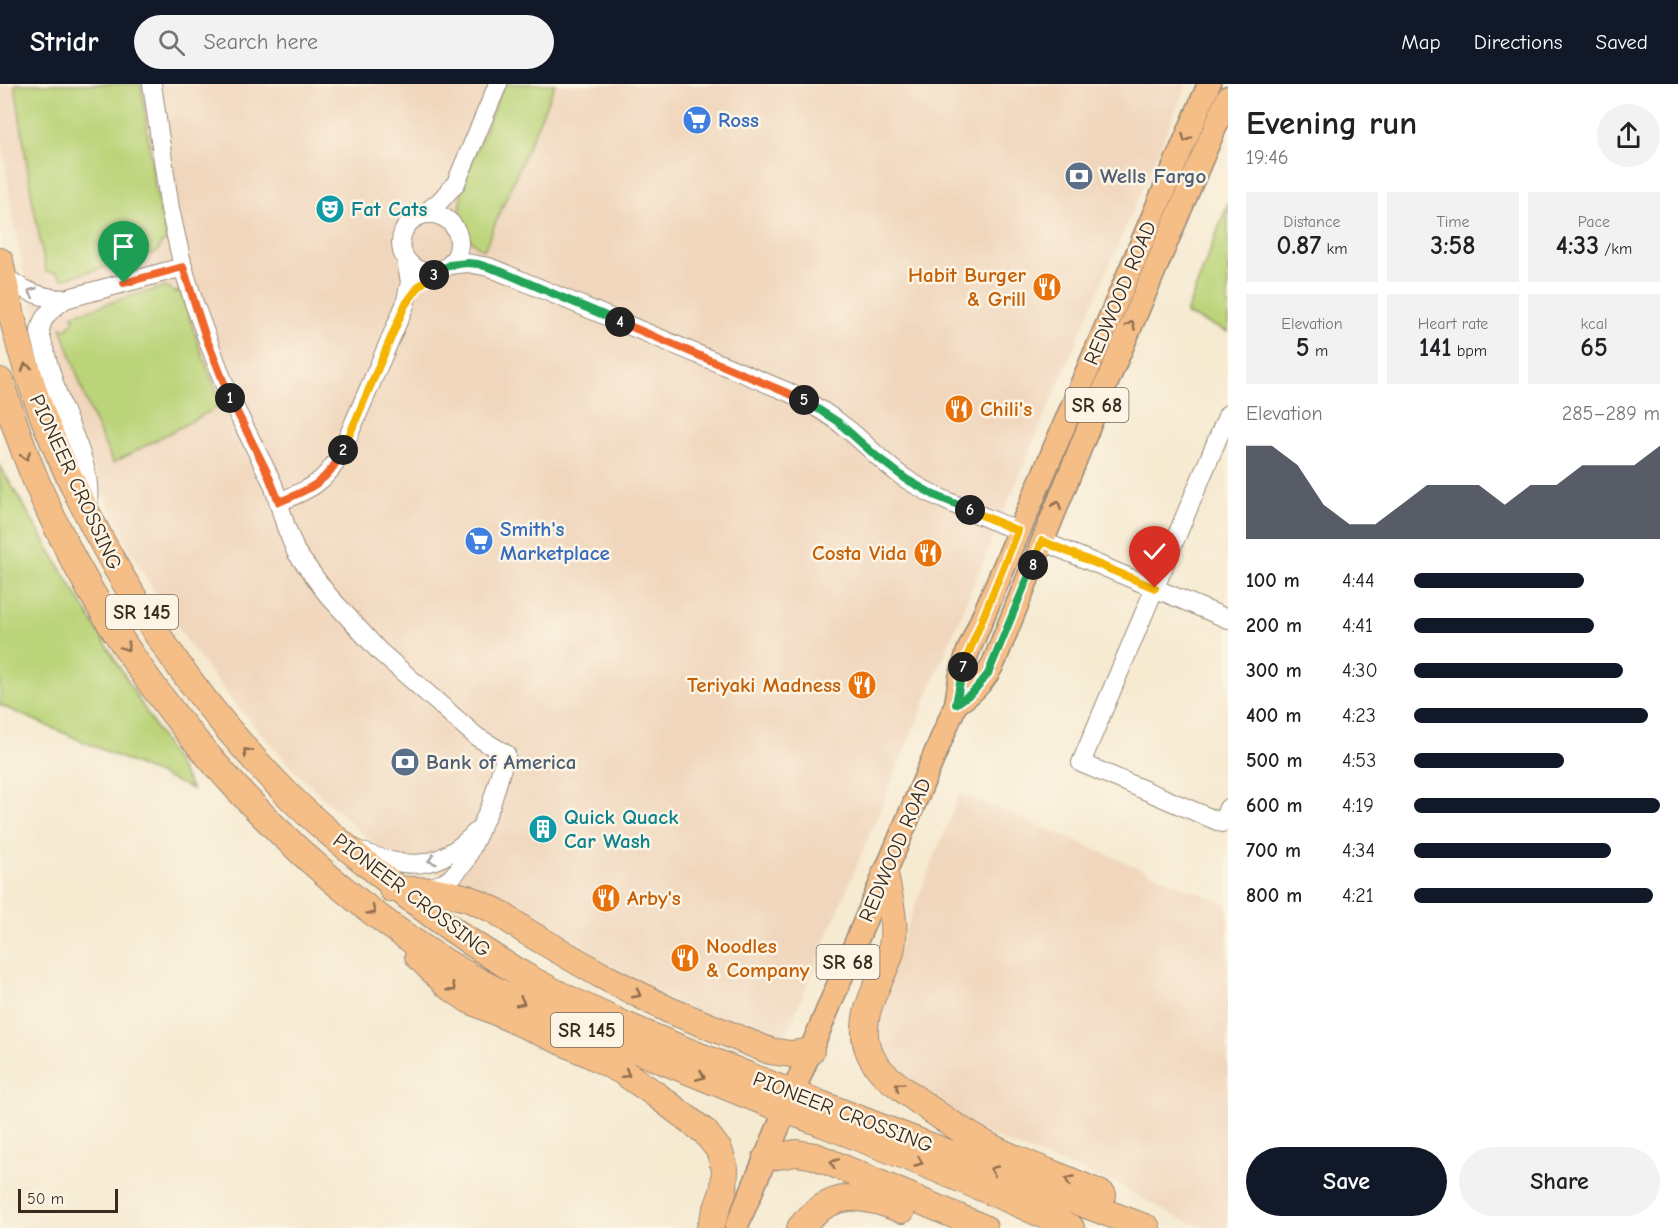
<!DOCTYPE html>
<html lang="en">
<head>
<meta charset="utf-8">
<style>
	:root { --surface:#fff; --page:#f2f2f2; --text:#202124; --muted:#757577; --accent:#111827 }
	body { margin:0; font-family:"Comic Neue",sans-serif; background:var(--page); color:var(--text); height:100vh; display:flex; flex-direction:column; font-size:22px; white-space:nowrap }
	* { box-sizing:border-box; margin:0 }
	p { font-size:20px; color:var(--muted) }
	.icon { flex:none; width:33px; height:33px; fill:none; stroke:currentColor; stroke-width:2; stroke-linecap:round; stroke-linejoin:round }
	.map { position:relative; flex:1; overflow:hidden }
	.panel { display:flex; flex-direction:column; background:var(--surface); width:450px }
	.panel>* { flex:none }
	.scale { position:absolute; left:18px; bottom:15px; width:100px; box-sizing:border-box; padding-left:6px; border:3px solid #3b2a1e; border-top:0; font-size:16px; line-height:21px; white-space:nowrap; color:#3b2a1e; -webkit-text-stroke:4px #fcf5e5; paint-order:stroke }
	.pin { position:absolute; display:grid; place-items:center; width:51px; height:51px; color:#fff; margin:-62px -26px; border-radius:50% 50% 50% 0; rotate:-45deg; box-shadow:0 0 6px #0007 }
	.pin .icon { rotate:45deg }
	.km { position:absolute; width:30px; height:30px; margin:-15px; border-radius:50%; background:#222; color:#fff; font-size:16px; line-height:30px; text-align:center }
	.round { display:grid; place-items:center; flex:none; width:63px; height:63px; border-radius:32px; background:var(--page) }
	.headline { display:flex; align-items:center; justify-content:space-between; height:102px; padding:0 18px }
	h1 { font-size:33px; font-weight:700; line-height:45px }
	.stats { display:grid; grid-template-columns:repeat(3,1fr); gap:9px; height:102px; padding:6px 18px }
	.stats div { display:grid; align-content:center; border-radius:0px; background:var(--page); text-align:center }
	.stats b { font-size:26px; font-weight:700 }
	.stats small { font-size:16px; font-weight:400 }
	.stats p { font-size:16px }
	.chart { height:168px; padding:12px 18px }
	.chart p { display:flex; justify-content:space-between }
	.chart svg { width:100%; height:108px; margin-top:6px; fill:var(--accent); opacity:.7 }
	.primary-button { display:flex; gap:12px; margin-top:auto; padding:12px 18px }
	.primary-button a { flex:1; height:69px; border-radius:36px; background:var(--accent); color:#fff; font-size:24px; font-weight:700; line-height:69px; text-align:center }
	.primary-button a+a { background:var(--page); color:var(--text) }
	ul { padding:0 18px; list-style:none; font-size:20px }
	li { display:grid; grid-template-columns:96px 72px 1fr; align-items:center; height:45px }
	li i { height:15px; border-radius:8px; background:var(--accent) }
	header { display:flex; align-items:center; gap:36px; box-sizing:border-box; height:84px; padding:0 30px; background:var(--accent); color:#fff }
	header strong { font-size:28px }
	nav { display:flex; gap:33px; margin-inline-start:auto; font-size:21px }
	.search { width:420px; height:54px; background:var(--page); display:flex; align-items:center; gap:15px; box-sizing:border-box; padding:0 21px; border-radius:33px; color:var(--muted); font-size:22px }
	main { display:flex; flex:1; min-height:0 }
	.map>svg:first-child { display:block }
	.built { fill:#f0d6bc }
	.green { fill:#bbd479; stroke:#7b7f4c; stroke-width:1.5 }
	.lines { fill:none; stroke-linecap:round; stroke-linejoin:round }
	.minor-casing { stroke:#988a78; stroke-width:20 }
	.major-casing { stroke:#988a78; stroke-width:25 }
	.highway-casing { stroke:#988a78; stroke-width:28 }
	.minor { stroke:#fff; stroke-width:18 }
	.major { stroke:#f6be87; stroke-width:22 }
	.highway { stroke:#f6be87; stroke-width:26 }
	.oneway { stroke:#8f6d4d }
	.oneway2 { stroke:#a79f9a }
	.split-1-casing { stroke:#fff; stroke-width:12 }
	.split-2-casing { stroke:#fff; stroke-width:12 }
	.split-3-casing { stroke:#fff; stroke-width:12 }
	.split-4-casing { stroke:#fff; stroke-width:12 }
	.split-5-casing { stroke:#fff; stroke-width:12 }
	.split-6-casing { stroke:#fff; stroke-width:12 }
	.split-7-casing { stroke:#fff; stroke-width:12 }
	.split-8-casing { stroke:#fff; stroke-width:12 }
	.split-9-casing { stroke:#fff; stroke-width:12 }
	.split-1 { stroke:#f0652b; stroke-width:8 }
	.split-2 { stroke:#f0652b; stroke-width:8 }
	.split-3 { stroke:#f5b400; stroke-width:8 }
	.split-4 { stroke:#22a559; stroke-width:8 }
	.split-5 { stroke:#f0652b; stroke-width:8 }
	.split-6 { stroke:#22a559; stroke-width:8 }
	.split-7 { stroke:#f5b400; stroke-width:8 }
	.split-8 { stroke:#22a559; stroke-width:8 }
	.split-9 { stroke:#f5b400; stroke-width:8 }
	.labels { text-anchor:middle; stroke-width:5; stroke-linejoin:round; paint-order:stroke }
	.shield { fill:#fcf5e5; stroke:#75675a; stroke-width:1.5 }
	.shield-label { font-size:20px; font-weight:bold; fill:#3b2a1e }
	.shop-label { font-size:21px; font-weight:bold; fill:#366cbe; stroke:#fcf5e5; text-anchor:start }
	.service-label { font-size:21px; font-weight:bold; fill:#4e5e75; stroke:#fcf5e5; text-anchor:start }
	.culture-label { font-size:21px; font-weight:bold; fill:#0d838f; stroke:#fcf5e5; text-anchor:start }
	.food-label { font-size:21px; font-weight:bold; fill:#c56008; stroke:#fcf5e5; text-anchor:end }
	.street-label { font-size:21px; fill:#3b2a1e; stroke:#fcf5e5 }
</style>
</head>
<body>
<header>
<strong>Stridr</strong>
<div class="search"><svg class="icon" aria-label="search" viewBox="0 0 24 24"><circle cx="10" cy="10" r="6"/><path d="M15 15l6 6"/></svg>Search here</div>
<nav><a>Map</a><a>Directions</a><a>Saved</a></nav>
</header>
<main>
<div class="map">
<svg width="1228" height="1144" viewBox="0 0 1228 1144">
	<rect width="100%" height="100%" fill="#fcf5e5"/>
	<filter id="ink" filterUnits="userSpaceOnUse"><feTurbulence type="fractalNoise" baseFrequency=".0167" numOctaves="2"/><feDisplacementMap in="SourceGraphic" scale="12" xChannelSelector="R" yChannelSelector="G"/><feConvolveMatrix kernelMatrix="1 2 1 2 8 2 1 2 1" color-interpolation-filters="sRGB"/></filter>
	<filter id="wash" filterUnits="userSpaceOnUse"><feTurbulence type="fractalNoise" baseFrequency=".008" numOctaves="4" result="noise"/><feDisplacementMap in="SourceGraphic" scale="24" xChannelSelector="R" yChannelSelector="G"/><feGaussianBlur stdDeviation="1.35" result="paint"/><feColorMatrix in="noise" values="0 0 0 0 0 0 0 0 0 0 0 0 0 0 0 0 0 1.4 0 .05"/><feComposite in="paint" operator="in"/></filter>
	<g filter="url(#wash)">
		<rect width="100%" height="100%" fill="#f6ead1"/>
		<!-- built -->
		<path class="built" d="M0 0H1187L1013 406 781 963 682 923 464 801 380 764 359 747 295 687 229 613 187 557 142 487 125 456 86 369 41 247 25 192 14 139 0 43Z
			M960 709 1228 821V1144H1206L1180 1135 1116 1100 999 1056 967 1039 877 969 874 926Z"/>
		<!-- green -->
		<path class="green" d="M15 0H141L155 103 167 157 161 159 158 168 63 195 57 189 46 188 32 114Z
			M504 0H555L484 166C455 151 458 122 465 94Z
			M1228 119V248L1186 230Z
			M166 203 170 204 174 209 180 207 199 262 222 321 113 379 89 325 61 243 67 245 74 236 72 231C104 222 134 209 166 203Z
			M0 382 192 705 0 621Z"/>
	</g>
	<g filter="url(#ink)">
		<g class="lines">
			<!-- minor casing -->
			<g class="minor-casing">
				<path id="minor" d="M152 0 170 125 183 183 194 219 228 310 273 400 286 443 296 468 327 510 379 567 477 653 506 670 491 721 465 778 451 794 444 799 427 804
					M401 159a29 29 0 1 1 58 0a29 29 0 1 1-58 0Z
					M424 130 440 117 456 99 498 0
					M449 181 467 179 489 183 788 308C811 319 831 331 850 347 869 363 885 381 906 395 940 417 981 431 1018 447
					M3 191C22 207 41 214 65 215L183 183
					M65 215C53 225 41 231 40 249 46 273 53 297 61 320 75 356 94 388 87 428
					M1228 330 1081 679 1222 739 1228 724
					M279 418C308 406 325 399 340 371L405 221 410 198 406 176
					M1042 457 1228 535
					M357 766C408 785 435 789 476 748"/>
			</g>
			<!-- major casing -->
			<g class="major-casing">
				<path id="major" d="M956 620C973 609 985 597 994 578L1100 315 1228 13
					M736 1144 956 620 960 594 967 570 1209 0"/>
			</g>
			<!-- highway casing -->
			<g class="highway-casing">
				<path id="highway" d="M0 177C9 224 21 271 37 316 48 348 63 380 78 411 131 521 200 622 287 710 315 738 346 763 377 788 426 828 477 866 534 897 604 935 678 963 752 993 883 1045 1015 1094 1147 1144
					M0 297C16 345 32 392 54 437 141 622 311 812 494 905 543 930 595 949 646 970 681 984 717 999 752 1013 777 1023 802 1032 826 1041 909 1073 991 1106 1071 1144
					M885 790C890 817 898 844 890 871 882 895 865 919 865 945 864 958 869 972 878 983 885 993 896 999 905 1007 933 1028 962 1048 993 1064 1029 1082 1067 1094 1103 1111
					M392 805 437 807 467 814 496 827 527 848 599 890 669 926 770 967 791 970 811 967
					M418 872 447 901 469 916 589 970 623 988 655 1010 705 1048 719 1066 725 1085 724 1105 710 1144
					M766 1074 796 1069 815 1072 984 1144
					M800 1144C830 1106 861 1109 902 1126"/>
			</g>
			<!-- minor -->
			<use href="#minor" class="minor"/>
			<!-- major -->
			<use href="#major" class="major"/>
			<!-- highway -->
			<use href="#highway" class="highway"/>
		</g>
		<!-- one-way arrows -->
		<defs><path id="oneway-chevron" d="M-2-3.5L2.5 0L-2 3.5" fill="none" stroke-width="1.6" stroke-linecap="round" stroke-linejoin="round" transform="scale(1.5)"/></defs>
		<g class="oneway">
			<use href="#oneway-chevron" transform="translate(1186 54) rotate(113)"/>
			<use href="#oneway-chevron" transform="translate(1131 241) rotate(-67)"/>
			<use href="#oneway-chevron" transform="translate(26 283) rotate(-107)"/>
			<use href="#oneway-chevron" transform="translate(26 372) rotate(69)"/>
			<use href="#oneway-chevron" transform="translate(1057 421) rotate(-68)"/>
			<use href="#oneway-chevron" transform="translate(126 563) rotate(56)"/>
			<use href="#oneway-chevron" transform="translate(247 668) rotate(-132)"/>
			<use href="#oneway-chevron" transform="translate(372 827) rotate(38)"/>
			<use href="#oneway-chevron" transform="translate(452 904) rotate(38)"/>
			<use href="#oneway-chevron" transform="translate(637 910) rotate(28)"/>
			<use href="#oneway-chevron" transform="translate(521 918) rotate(26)"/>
			<use href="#oneway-chevron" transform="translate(626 990) rotate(31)"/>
			<use href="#oneway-chevron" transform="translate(701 992) rotate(22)"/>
			<use href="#oneway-chevron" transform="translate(899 1002) rotate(-143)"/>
			<use href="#oneway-chevron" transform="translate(919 1078) rotate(22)"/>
			<use href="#oneway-chevron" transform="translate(834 1079) rotate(-157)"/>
			<use href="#oneway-chevron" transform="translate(994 1086) rotate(-159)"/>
			<use href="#oneway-chevron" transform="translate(1069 1096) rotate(-157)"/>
		</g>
		<g class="oneway2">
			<use href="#oneway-chevron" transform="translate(32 208) rotate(-159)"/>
			<use href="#oneway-chevron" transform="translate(432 776) rotate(163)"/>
		</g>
	</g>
	<g class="lines" filter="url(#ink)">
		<!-- split-1 casing -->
		<g class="split-1-casing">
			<path id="split-1" d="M124 199 183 183 205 251 230 314"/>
		</g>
		<!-- split-2 casing -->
		<g class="split-2-casing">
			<path id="split-2" d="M230 314 267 388 279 418C309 406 329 397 343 366"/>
		</g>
		<!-- split-3 casing -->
		<g class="split-3-casing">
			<path id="split-3" d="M343 366 405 221 420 201 434 191"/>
		</g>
		<!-- split-4 casing -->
		<g class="split-4-casing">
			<path id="split-4" d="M434 191 449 181 467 179 478 180 500 187 620 238"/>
		</g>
		<!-- split-5 casing -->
		<g class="split-5-casing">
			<path id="split-5" d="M620 238 804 316"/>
		</g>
		<!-- split-6 casing -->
		<g class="split-6-casing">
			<path id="split-6" d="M804 316 838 338 876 372 906 395 934 411 970 426"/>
		</g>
		<!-- split-7 casing -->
		<g class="split-7-casing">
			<path id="split-7" d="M963 583 1018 447 970 426"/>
		</g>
		<!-- split-8 casing -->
		<g class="split-8-casing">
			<path id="split-8" d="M963 583 956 620 973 608 988 590 1033 481"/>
		</g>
		<!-- split-9 casing -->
		<g class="split-9-casing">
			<path id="split-9" d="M1033 481 1042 457 1155 504"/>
		</g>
		<!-- split-1 -->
		<use href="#split-1" class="split-1"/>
		<!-- split-2 -->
		<use href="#split-2" class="split-2"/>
		<!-- split-3 -->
		<use href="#split-3" class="split-3"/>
		<!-- split-4 -->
		<use href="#split-4" class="split-4"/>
		<!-- split-5 -->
		<use href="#split-5" class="split-5"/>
		<!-- split-6 -->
		<use href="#split-6" class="split-6"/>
		<!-- split-7 -->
		<use href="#split-7" class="split-7"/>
		<!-- split-8 -->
		<use href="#split-8" class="split-8"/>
		<!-- split-9 -->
		<use href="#split-9" class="split-9"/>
	</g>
	<!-- icons -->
	<defs>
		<g id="supermarket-disc" transform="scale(1.5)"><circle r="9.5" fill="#3f7fe0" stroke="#fcf5e5"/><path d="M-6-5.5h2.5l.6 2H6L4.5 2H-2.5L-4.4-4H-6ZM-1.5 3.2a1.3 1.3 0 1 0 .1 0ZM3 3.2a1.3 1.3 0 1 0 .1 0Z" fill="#fff"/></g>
		<g id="bank-disc" transform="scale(1.5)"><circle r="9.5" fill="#5c6f8a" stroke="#fcf5e5"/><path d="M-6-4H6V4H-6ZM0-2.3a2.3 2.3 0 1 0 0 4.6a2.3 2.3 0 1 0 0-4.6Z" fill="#fff"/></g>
		<g id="theatre-disc" transform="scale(1.5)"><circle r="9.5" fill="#0f9aa8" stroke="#fcf5e5"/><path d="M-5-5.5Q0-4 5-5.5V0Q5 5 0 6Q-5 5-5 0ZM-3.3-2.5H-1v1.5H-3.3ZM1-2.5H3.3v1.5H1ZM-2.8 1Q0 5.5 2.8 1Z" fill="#fff"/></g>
		<g id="restaurant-disc" transform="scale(1.5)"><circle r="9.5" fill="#e8710a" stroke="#fcf5e5"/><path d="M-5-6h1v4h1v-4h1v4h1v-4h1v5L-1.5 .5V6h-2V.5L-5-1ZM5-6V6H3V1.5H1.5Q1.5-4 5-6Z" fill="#fff"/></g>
		<g id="building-disc" transform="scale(1.5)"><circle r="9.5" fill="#0f9aa8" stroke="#fcf5e5"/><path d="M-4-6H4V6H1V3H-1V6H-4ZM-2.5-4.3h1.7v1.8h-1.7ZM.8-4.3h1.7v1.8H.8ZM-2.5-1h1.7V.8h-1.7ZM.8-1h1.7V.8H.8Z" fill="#fff"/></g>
	</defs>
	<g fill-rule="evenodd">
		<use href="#supermarket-disc" x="697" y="36"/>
		<use href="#bank-disc" x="1079" y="92"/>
		<use href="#theatre-disc" x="330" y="125"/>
		<use href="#restaurant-disc" x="1047" y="203"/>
		<use href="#restaurant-disc" x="959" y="325"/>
		<use href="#supermarket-disc" x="479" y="457"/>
		<use href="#restaurant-disc" x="928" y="469"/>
		<use href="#restaurant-disc" x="862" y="601"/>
		<use href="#bank-disc" x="405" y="678"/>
		<use href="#building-disc" x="543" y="745"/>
		<use href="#restaurant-disc" x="606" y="814"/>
		<use href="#restaurant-disc" x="685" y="874"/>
	</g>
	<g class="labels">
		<!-- shield labels -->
		<g class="shield">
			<rect x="1065.5" y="304" width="63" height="34" rx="4.5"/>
			<rect x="106" y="511" width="72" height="34" rx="4.5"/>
			<rect x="816.5" y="861" width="63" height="34" rx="4.5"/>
			<rect x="551" y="929" width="72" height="34" rx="4.5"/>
		</g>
		<g class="shield-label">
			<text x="1097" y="328">SR 68</text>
			<text x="142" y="535">SR 145</text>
			<text x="848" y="885">SR 68</text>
			<text x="587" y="953">SR 145</text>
		</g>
		<!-- shop labels -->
		<g class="shop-label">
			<text x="718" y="43">Ross</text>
			<text x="500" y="452">Smith's<tspan x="500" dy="24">Marketplace</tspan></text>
		</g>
		<!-- service labels -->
		<g class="service-label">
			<text x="1100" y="99">Wells Fargo</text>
			<text x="426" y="685">Bank of America</text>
		</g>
		<!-- culture labels -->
		<g class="culture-label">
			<text x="351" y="132">Fat Cats</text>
			<text x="564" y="740">Quick Quack<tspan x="564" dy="24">Car Wash</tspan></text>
		</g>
		<!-- food labels -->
		<g class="food-label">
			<text x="1026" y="198">Habit Burger<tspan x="1026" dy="24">&amp; Grill</tspan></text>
			<text x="980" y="332" text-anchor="start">Chili's</text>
			<text x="907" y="476">Costa Vida</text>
			<text x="841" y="608">Teriyaki Madness</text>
			<text x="627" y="821" text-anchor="start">Arby's</text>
			<text x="706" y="869" text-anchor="start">Noodles<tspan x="706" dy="24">&amp; Company</tspan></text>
		</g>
		<!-- street labels -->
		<g class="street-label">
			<text transform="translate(1120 209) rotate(-67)" y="7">REDWOOD ROAD</text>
			<text transform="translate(76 398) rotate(65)" y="7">PIONEER CROSSING</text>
			<text transform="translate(895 766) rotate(-67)" y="7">REDWOOD ROAD</text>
			<text transform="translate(412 811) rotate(37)" y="7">PIONEER CROSSING</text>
			<text transform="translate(843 1028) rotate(21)" y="7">PIONEER CROSSING</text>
		</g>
	</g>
</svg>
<div class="scale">50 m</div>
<div class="pin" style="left:124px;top:199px;background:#1e9e55"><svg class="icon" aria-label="arrive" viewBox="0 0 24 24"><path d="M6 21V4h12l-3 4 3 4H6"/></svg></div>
<div class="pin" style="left:1155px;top:504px;background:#d93025"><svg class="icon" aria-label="check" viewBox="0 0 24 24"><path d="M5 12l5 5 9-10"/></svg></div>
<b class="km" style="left:230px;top:314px">1</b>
<b class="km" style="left:343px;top:366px">2</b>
<b class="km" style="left:434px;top:191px">3</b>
<b class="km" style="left:620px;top:238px">4</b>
<b class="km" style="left:804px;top:316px">5</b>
<b class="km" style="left:970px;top:426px">6</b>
<b class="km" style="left:963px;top:583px">7</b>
<b class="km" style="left:1033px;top:481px">8</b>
</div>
<section class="panel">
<div class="headline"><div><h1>Evening run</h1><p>19:46</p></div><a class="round"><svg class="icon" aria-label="share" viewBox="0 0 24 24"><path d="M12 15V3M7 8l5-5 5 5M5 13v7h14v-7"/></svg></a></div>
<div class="stats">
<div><p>Distance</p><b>0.87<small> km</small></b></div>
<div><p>Time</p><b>3:58</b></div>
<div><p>Pace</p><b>4:33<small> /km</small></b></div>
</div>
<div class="stats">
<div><p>Elevation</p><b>5<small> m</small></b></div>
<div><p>Heart rate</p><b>141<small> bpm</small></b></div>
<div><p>kcal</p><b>65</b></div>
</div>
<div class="chart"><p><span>Elevation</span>285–289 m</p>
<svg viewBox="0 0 160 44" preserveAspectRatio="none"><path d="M0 44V6L10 6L20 14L30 30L40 38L50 38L60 30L70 22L80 22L90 22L100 30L110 22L120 22L130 14L140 14L150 14L160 6V44z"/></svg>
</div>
<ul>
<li><b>100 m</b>4:44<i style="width:69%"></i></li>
<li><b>200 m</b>4:41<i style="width:73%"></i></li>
<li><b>300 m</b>4:30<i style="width:85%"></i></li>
<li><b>400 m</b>4:23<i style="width:95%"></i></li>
<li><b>500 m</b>4:53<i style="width:61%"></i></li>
<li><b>600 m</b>4:19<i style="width:100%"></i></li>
<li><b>700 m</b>4:34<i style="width:80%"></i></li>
<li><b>800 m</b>4:21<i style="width:97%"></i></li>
</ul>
<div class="primary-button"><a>Save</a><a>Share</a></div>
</section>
</main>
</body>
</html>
